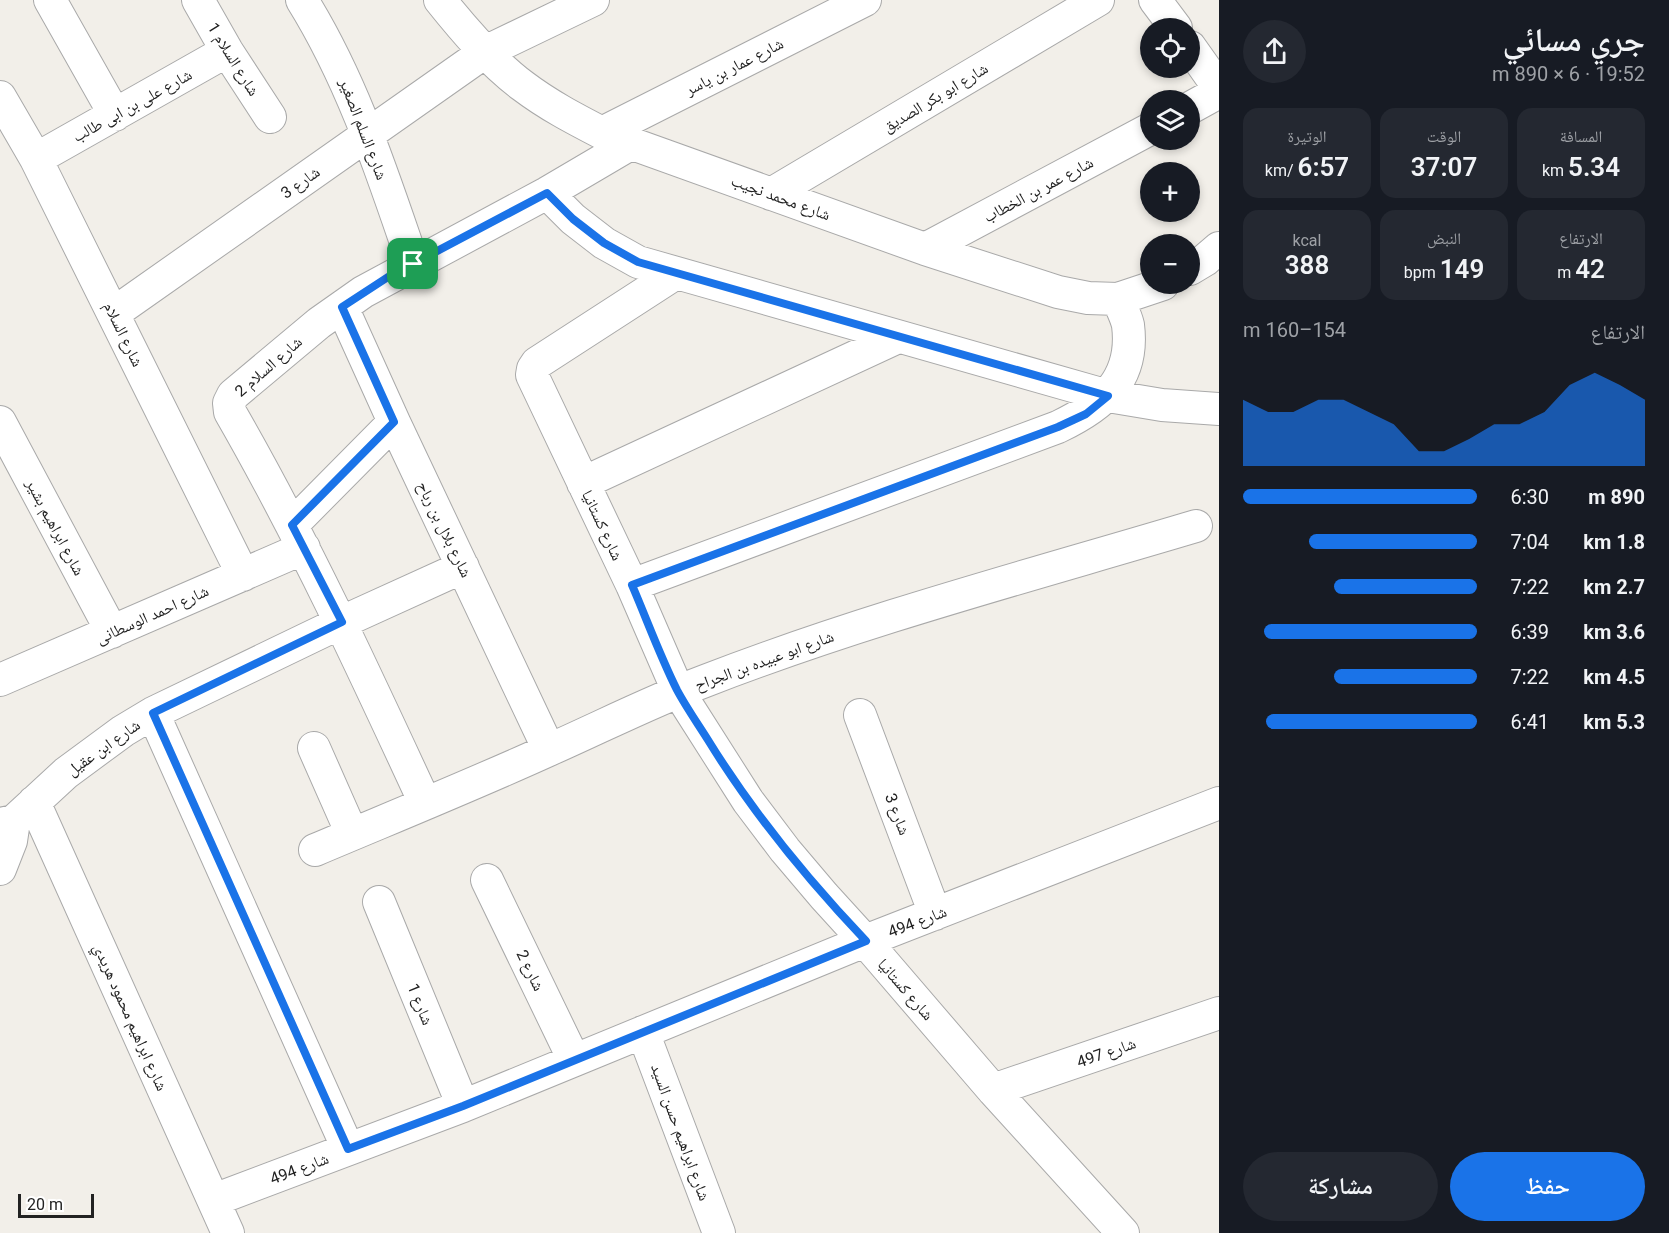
<!DOCTYPE html>
<html lang="ar">
<head>
<meta charset="utf-8">
<style>
	:root { --surface:#171b24; --page:#242831; --text:#f1f3f6; --muted:#9ea1a6; --accent:#1a73e8 }
	body { margin:0; font-family:Roboto,"Noto Naskh Arabic",sans-serif; background:var(--page); color:var(--text); direction:rtl; height:100vh; display:flex; flex-direction:column; font-size:22px; white-space:nowrap }
	* { box-sizing:border-box; margin:0 }
	p { font-size:20px; color:var(--muted) }
	.icon { flex:none; width:33px; height:33px; fill:none; stroke:currentColor; stroke-width:2; stroke-linecap:round; stroke-linejoin:round }
	.map { position:relative; flex:1; overflow:hidden; direction:ltr }
	.sheet { display:flex; flex-direction:column; background:var(--surface); width:450px }
	.sheet>* { flex:none }
	.tools { position:absolute; left:1140px; top:18px; display:grid; gap:12px }
	.tools a { display:grid; place-items:center; width:60px; height:60px; border-radius:50%; background:var(--surface); box-shadow:0 3px 9px #0003; font-size:30px }
	.scale { position:absolute; left:18px; bottom:15px; width:76px; box-sizing:border-box; padding-left:6px; border:3px solid #222; border-top:0; font-size:16px; line-height:21px; white-space:nowrap; color:#222; -webkit-text-stroke:4px #fff; paint-order:stroke }
	.pin { position:absolute; display:grid; place-items:center; width:51px; height:51px; color:#fff; margin:-26px; border-radius:12px; box-shadow:0 3px 9px #0006 }
	.round { display:grid; place-items:center; flex:none; width:63px; height:63px; border-radius:32px; background:var(--page) }
	.overview { display:flex; align-items:center; justify-content:space-between; height:102px; padding:0 24px }
	h1 { font-size:33px; font-weight:600; line-height:45px }
	.figures { display:grid; grid-template-columns:repeat(3,1fr); gap:9px; height:102px; padding:6px 24px }
	.figures div { display:grid; align-content:center; border-radius:15px; background:var(--page); text-align:center }
	.figures b { font-size:26px; font-weight:600 }
	.figures small { font-size:16px; font-weight:400 }
	.figures p { font-size:16px }
	.chart { height:168px; padding:12px 24px }
	.chart p { display:flex; justify-content:space-between }
	.chart svg { width:100%; height:108px; margin-top:6px; fill:var(--accent); opacity:.7 }
	.button { display:flex; gap:12px; margin-top:auto; padding:12px 24px }
	.button a { flex:1; height:69px; border-radius:36px; background:var(--accent); color:#fff; font-size:24px; font-weight:600; line-height:69px; text-align:center }
	.button a+a { background:var(--page); color:var(--text) }
	ul { padding:0 24px; list-style:none; font-size:20px }
	li { display:grid; grid-template-columns:96px 72px 1fr; align-items:center; height:45px }
	li i { height:15px; border-radius:8px; background:var(--accent) }
	main { display:flex; flex:1; min-height:0 }
	.map>svg:first-child { display:block }
	.lines { fill:none; stroke-linecap:round; stroke-linejoin:round }
	.street-casing { stroke:#a9a9a9; stroke-width:34 }
	.street { stroke:#fff; stroke-width:32 }
	.route-casing { stroke:#fff; stroke-width:12 }
	.route { stroke:#1a73e8; stroke-width:8 }
	.labels { text-anchor:middle; stroke-width:6; stroke-linejoin:round; paint-order:stroke }
	.street-label { font-size:16px; fill:#222; stroke:#fff }
</style>
</head>
<body>
<main>
<section class="sheet">
<div class="overview"><div><h1>جري مسائي</h1><p>19:52 · 6 × 890 m</p></div><a class="round"><svg class="icon" aria-label="share" viewBox="0 0 24 24"><path d="M12 15V3M7 8l5-5 5 5M5 13v7h14v-7"/></svg></a></div>
<div class="figures">
<div><p>المسافة</p><b>5.34<small> km</small></b></div>
<div><p>الوقت</p><b>37:07</b></div>
<div><p>الوتيرة</p><b>6:57<small> /km</small></b></div>
</div>
<div class="figures">
<div><p>الارتفاع</p><b>42<small> m</small></b></div>
<div><p>النبض</p><b>149<small> bpm</small></b></div>
<div><p>kcal</p><b>388</b></div>
</div>
<div class="chart"><p><span>الارتفاع</span>154–160 m</p>
<svg viewBox="0 0 160 44" preserveAspectRatio="none"><path d="M0 44V17L10 22L20 22L30 17L40 17L50 22L60 27L70 38L80 38L90 33L100 27L110 27L120 22L130 11L140 6L150 11L160 17V44z"/></svg>
</div>
<ul>
<li><b>890 m</b>6:30<i style="width:100%"></i></li>
<li><b>1.8 km</b>7:04<i style="width:72%"></i></li>
<li><b>2.7 km</b>7:22<i style="width:61%"></i></li>
<li><b>3.6 km</b>6:39<i style="width:91%"></i></li>
<li><b>4.5 km</b>7:22<i style="width:61%"></i></li>
<li><b>5.3 km</b>6:41<i style="width:90%"></i></li>
</ul>
<div class="button"><a>حفظ</a><a>مشاركة</a></div>
</section>
<div class="map">
<svg width="1219" height="1233" viewBox="0 0 1219 1233">
	<rect width="100%" height="100%" fill="#f2efe9"/>
	<g class="lines">
		<!-- street casing -->
		<g class="street-casing">
			<path id="street" d="M50 0 115 115
				M198 0 227 51 270 117
				M302 0C353 82 382 173 413 263
				M440 0C464 30 492 63 523 86 548 105 575 119 602 133L925 249 1058 292 1088 298 1118 299 1163 284
				M1155 0 1176 28
				M1190 47 1219 88
				M0 97 36 159 243 575
				M1190 108 1219 92
				M602 133 865 0
				M36 159 227 51
				M547 193 573 219 604 243 638 262 1108 396 1162 405 1219 409
				M771 194 1098 0
				M925 249 1150 129
				M1190 269 1205 260 1219 248
				M676 273 537 363 533 369 532 375 632 585 678 691 748 801 785 850 824 896 865 941 993 1090 1123 1233
				M342 307 394 422 549 750
				M114 313 485 52 593 0
				M0 422 112 632
				M583 483 898 337
				M292 525 394 422
				M632 585 1058 427C1102 406 1135 380 1128 325 1126 316 1121 307 1118 299
				M0 680 304 548
				M153 713 348 1149
				M860 715 935 914
				M314 748 352 834
				M34 802 228 1233
				M425 803C364 671 303 539 230 412L229 403 233 395 319 323 363 292 547 193 632 143
				M0 824 14 821 66 773 123 731 153 713 342 622 463 567
				M315 850C393 817 472 785 549 750 601 727 652 701 705 681 865 619 1032 575 1196 526
				M0 869 11 841 14 821
				M487 880 574 1060
				M379 902 463 1106
				M643 1032 719 1233
				M993 1090 1219 1013
				M214 1200 463 1106 865 941 1219 803"/>
		</g>
		<!-- street -->
		<use href="#street" class="street"/>
	</g>
	<g class="lines">
		<!-- route casing -->
		<g class="route-casing">
			<path id="route" d="M547 193 573 219 604 243 638 262 1108 396 1086 414 1058 427 632 585C647 620 660 656 677 690 686 707 698 724 708 740 753 813 807 879 866 941L463 1106 348 1149 153 713 342 622 292 525 394 422 342 307 388 277Z"/>
		</g>
		<!-- route -->
		<use href="#route" class="route"/>
	</g>
	<g class="labels">
		<!-- street labels -->
		<g class="street-label">
			<text transform="translate(234 59) rotate(58)" y="6">شارع السلام 1</text>
			<text transform="translate(734 66) rotate(-27)" y="6">شارع عمار بن ياسر</text>
			<text transform="translate(935 97) rotate(-31)" y="6">شارع ابو بكر الصديق</text>
			<text transform="translate(132 105) rotate(-29)" y="6">شارع على بن ابى طالب</text>
			<text transform="translate(364 129) rotate(69)" y="6">شارع السلم الصغير</text>
			<text transform="translate(300 182) rotate(-35)" y="6">شارع 3</text>
			<text transform="translate(1038 189) rotate(-28)" y="6">شارع عمر بن الخطاب</text>
			<text transform="translate(781 197) rotate(20)" y="6">شارع محمد نجيب</text>
			<text transform="translate(124 334) rotate(64)" y="6">شارع السلام</text>
			<text transform="translate(268 366) rotate(-41)" y="6">شارع السلام 2</text>
			<text transform="translate(603 525) rotate(65)" y="6">شارع كستانيا</text>
			<text transform="translate(56 527) rotate(62)" y="6">شارع ابراهيم بشير</text>
			<text transform="translate(445 529) rotate(64)" y="6">شارع بلال بن رباح</text>
			<text transform="translate(152 614) rotate(-24)" y="6">شارع احمد الوسطانى</text>
			<text transform="translate(764 660) rotate(-20)" y="6">شارع ابو عبيده بن الجراح</text>
			<text transform="translate(103 747) rotate(-35)" y="6">شارع ابن عقيل</text>
			<text transform="translate(898 814) rotate(69)" y="6">شارع 3</text>
			<text transform="translate(917 921) rotate(-21)" y="6">شارع 494</text>
			<text transform="translate(531 970) rotate(64)" y="6">شارع 2</text>
			<text transform="translate(906 989) rotate(49)" y="6">شارع كستانيا</text>
			<text transform="translate(421 1004) rotate(68)" y="6">شارع 1</text>
			<text transform="translate(131 1017) rotate(66)" y="6">شارع ابراهيم محمود هريدي</text>
			<text transform="translate(1106 1052) rotate(-19)" y="6">شارع 497</text>
			<text transform="translate(681 1132) rotate(70)" y="6">شارع ابراهيم حسن السيد</text>
			<text transform="translate(299 1168) rotate(-21)" y="6">شارع 494</text>
		</g>
	</g>
</svg>
<div class="tools">
<a><svg class="icon" aria-label="locate" viewBox="0 0 24 24"><circle cx="12" cy="12" r="6"/><path d="M12 2v4M12 18v4M2 12h4M18 12h4"/></svg></a>
<a><svg class="icon" aria-label="layers" viewBox="0 0 24 24"><path d="M12 4l9 5-9 5-9-5zM3 14l9 5 9-5"/></svg></a>
<a>+</a>
<a>−</a>
</div>
<div class="scale">20 m</div>
<div class="pin" style="left:413px;top:264px;background:#1e9e55"><svg class="icon" aria-label="arrive" viewBox="0 0 24 24"><path d="M6 21V4h12l-3 4 3 4H6"/></svg></div>
</div>
</main>
</body>
</html>
